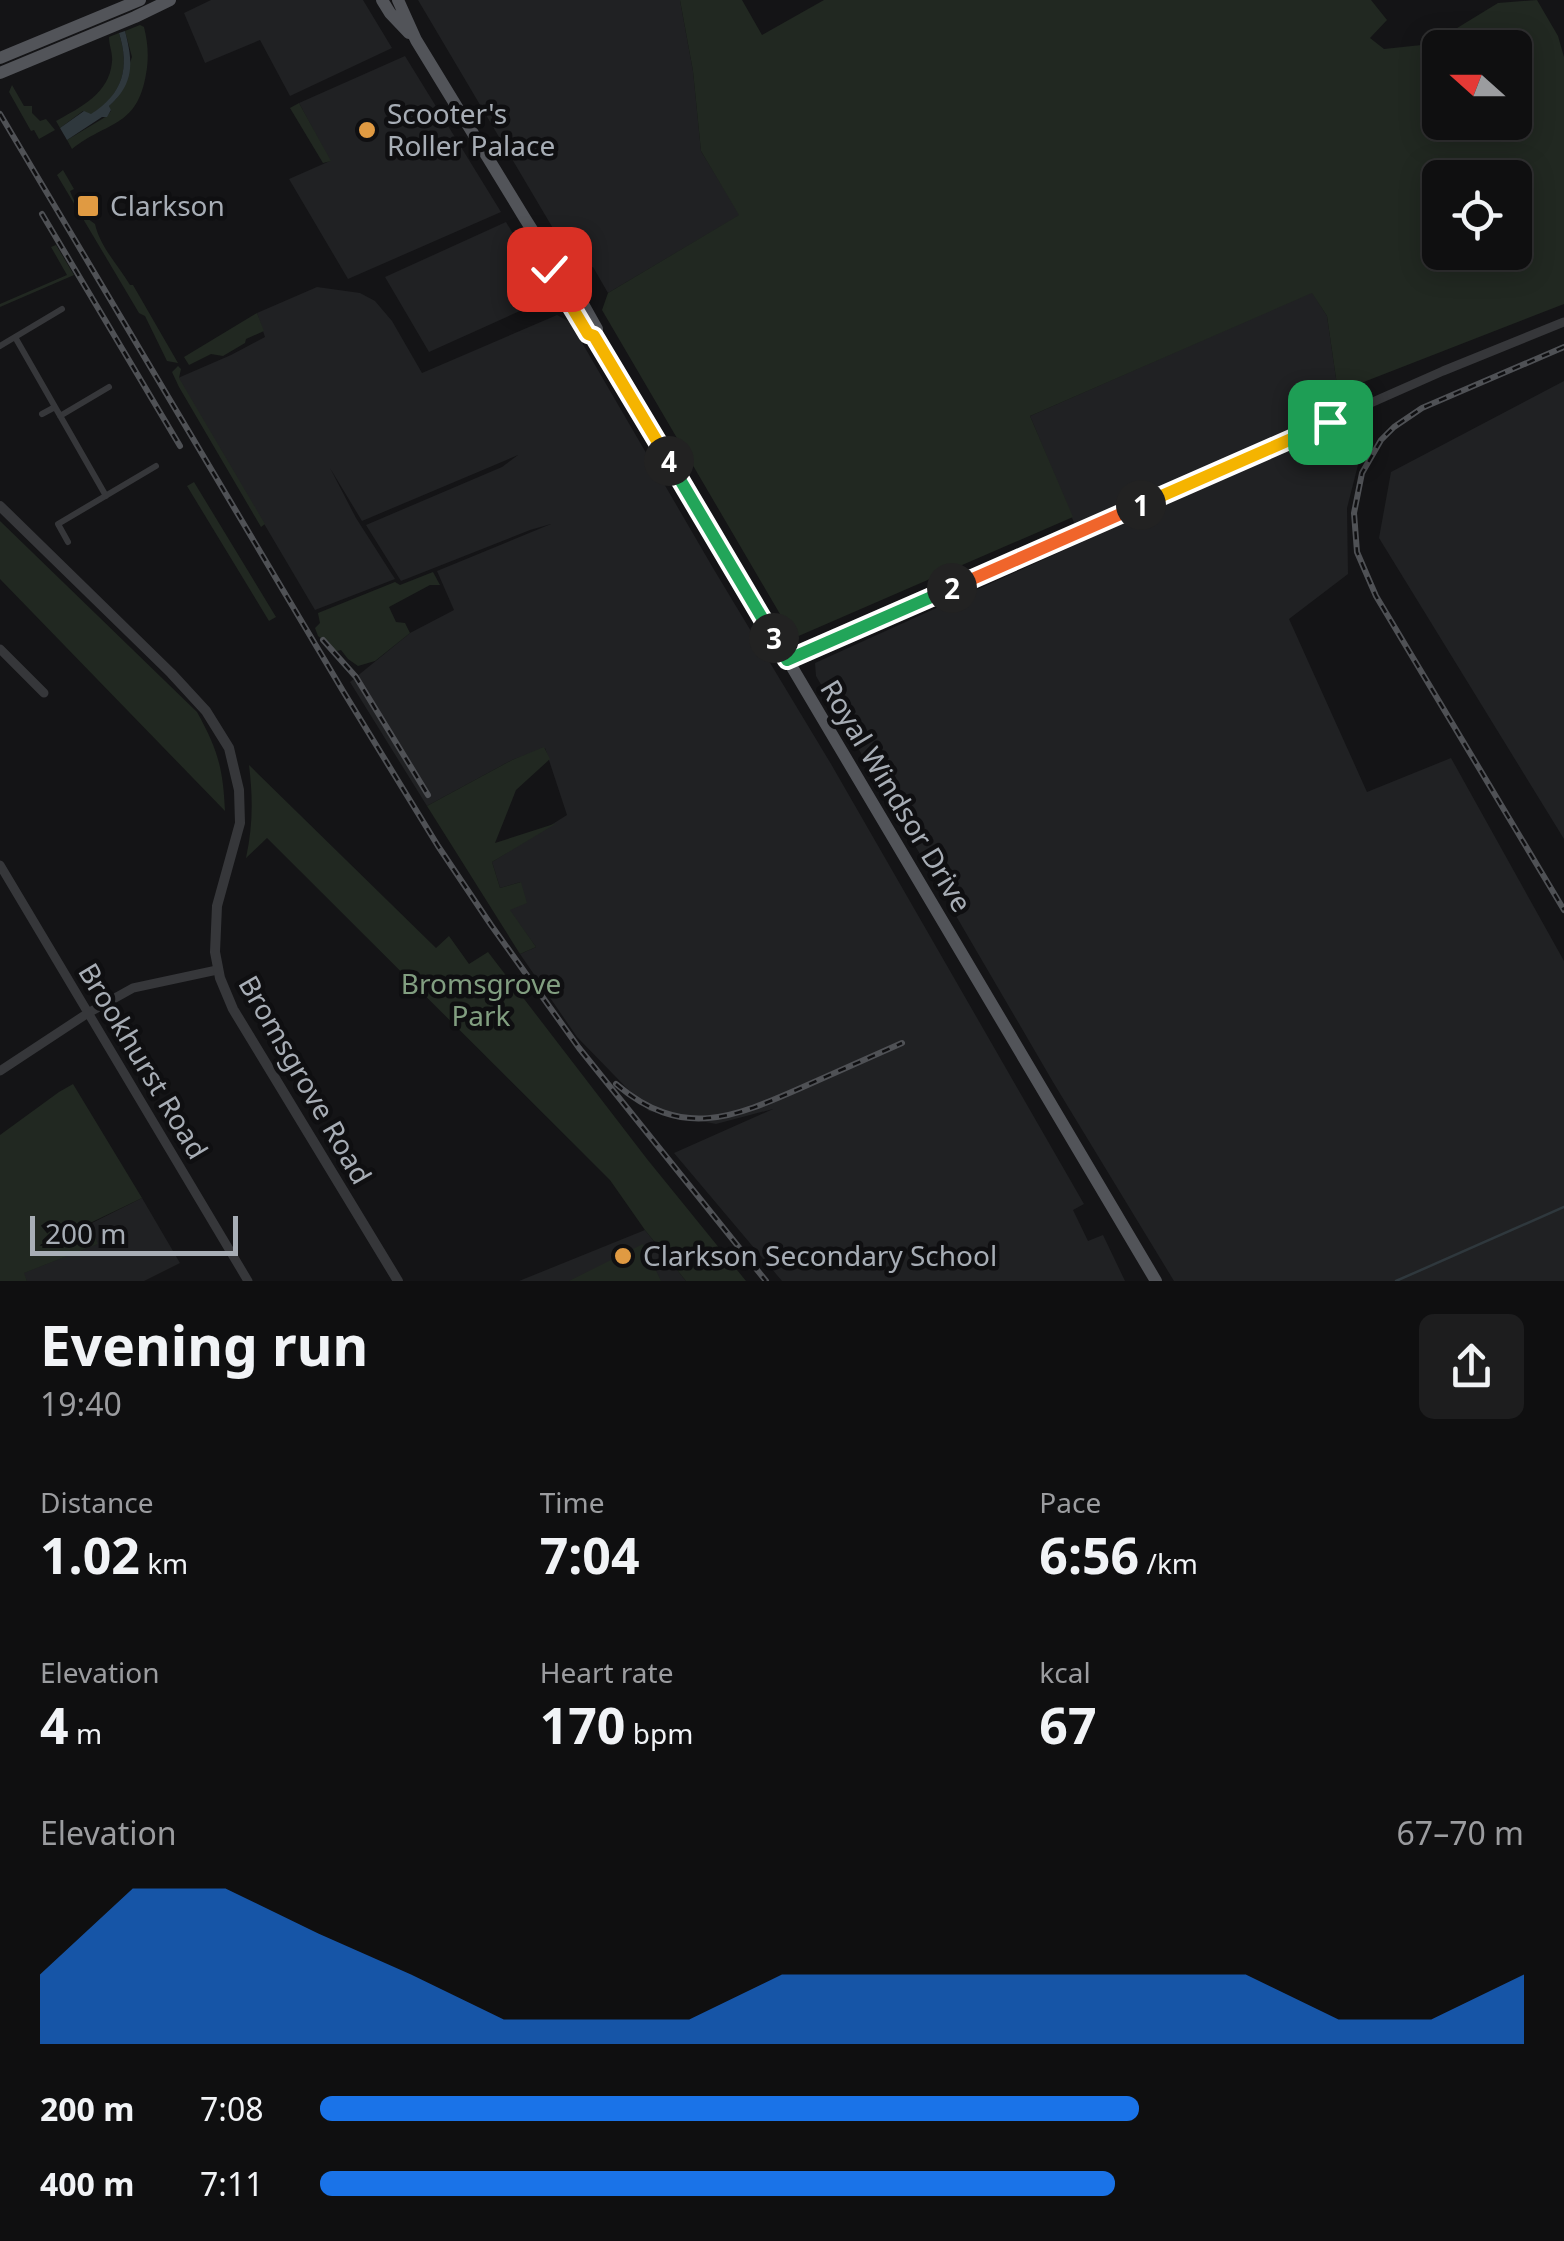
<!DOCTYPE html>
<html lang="en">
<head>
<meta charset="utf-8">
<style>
	:root { --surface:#0f0f10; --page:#1d1d1e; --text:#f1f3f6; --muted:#9b9c9f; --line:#2f2f30; --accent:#1a73e8 }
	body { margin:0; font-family:"Noto Sans",sans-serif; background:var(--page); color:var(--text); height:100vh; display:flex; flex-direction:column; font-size:38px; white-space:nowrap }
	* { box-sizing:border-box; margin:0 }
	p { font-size:32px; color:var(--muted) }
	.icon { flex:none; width:55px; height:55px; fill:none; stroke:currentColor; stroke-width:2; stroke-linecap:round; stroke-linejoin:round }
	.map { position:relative; height:1281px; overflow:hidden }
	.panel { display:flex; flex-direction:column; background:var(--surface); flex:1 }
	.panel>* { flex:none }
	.needle { width:65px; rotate:291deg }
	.buttons { position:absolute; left:1422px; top:30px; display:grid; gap:20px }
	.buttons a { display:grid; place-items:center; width:110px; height:110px; border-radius:15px; background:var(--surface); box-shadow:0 5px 25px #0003,0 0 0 2px var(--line); font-size:50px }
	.scale { position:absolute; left:30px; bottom:25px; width:208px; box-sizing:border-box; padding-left:10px; border:5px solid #a7adb5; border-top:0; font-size:28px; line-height:35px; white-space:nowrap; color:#a7adb5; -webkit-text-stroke:8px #0f0f11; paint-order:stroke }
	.pin { position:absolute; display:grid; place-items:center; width:85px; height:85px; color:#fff; margin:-42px; border-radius:20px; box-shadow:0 5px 15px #0006 }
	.km { position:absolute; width:50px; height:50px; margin:-25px; border-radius:50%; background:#222; color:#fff; font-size:28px; line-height:50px; text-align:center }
	.round { display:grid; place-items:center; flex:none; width:105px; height:105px; border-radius:15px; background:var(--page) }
	.overview { display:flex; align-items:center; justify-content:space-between; height:170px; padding:0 40px }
	h1 { font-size:55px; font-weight:700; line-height:75px }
	.metrics { display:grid; grid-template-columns:repeat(3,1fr); gap:15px; height:170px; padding:10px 40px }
	.metrics div { display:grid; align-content:center }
	.metrics b { font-size:50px; font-weight:700 }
	.metrics small { font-size:28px; font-weight:400 }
	.metrics p { font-size:28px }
	.chart { height:280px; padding:20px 40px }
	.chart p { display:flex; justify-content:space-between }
	.chart svg { width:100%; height:180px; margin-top:10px; fill:var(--accent); opacity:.7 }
	ul { padding:0 40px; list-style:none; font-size:32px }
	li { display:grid; grid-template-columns:160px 120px 1fr; align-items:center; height:75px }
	li i { height:25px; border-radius:12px; background:var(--accent) }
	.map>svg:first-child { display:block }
	.built { fill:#202123 }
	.green { fill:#212821; fill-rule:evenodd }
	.water { fill:#2f383d }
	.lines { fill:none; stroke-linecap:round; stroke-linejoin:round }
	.stream { stroke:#2f383d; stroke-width:2.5 }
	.pedestrian { stroke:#36373a; stroke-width:6 }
	.minor { stroke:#36373a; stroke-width:9 }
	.tertiary { stroke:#36373a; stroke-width:10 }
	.primary { stroke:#525459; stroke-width:12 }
	.rail-casing { stroke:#4f5155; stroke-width:6 }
	.rail { stroke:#0f0f11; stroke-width:2.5; stroke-dasharray:8; stroke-linecap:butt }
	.split-1-casing { stroke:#fff; stroke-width:20 }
	.split-2-casing { stroke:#fff; stroke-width:20 }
	.split-3-casing { stroke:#fff; stroke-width:20 }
	.split-4-casing { stroke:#fff; stroke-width:20 }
	.split-5-casing { stroke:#fff; stroke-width:20 }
	.split-1 { stroke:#f5b400; stroke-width:12 }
	.split-2 { stroke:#f0652b; stroke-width:12 }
	.split-3 { stroke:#22a559; stroke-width:12 }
	.split-4 { stroke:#22a559; stroke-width:12 }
	.split-5 { stroke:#f5b400; stroke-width:12 }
	.poi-dot { fill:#e09a42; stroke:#0f0f11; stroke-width:4 }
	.labels { text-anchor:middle; stroke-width:9; stroke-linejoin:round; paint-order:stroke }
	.poi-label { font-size:28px; fill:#a7adb5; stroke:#0f0f11; text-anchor:start }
	.street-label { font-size:28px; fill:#a7adb5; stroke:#0f0f11 }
	.park-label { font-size:28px; fill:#819e80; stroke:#0f0f11 }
</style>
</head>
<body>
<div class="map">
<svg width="1564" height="1281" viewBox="0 0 1564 1281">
	<rect width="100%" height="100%" fill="#141416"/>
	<!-- built -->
	<path class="built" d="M211 0H363L392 48 290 96 260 40 205 63 184 13Z
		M418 0H680L693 71 701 151 740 215 608 293 593 267 580 274Z
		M405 56 501 212 348 279 289 179 330 161 299 103Z
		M506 222 546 289 542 301 429 352 385 277Z
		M317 287 360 293 375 301 392 321 422 373 557 315 570 322 713 568 831 764 1084 1204 1073 1210 1088 1241 1103 1235 1125 1281H782L674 1153 773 1109 716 1124 649 1111 577 1037 520 954 536 947 509 910 521 882 500 888 492 862 567 815 545 748 512 760 427 806 350 682 410 633 454 610 437 571 551 524 530 530 401 581 366 525 502 467 518 455 362 521 330 468 356 518 395 579 315 610 178 378 231 355 265 337 257 313Z
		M1312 292 1327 316 1338 392 1369 422 1347 508 1348 574 1289 619 1367 792 1451 758 1564 961V1281H1174L1053 1082 816 676 815 663 1082 542 1030 416Z
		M1564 381V839L1379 538 1391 472Z
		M142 1198 180 1263 144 1281H27L23 1273 97 1244 90 1224Z
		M645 1230 686 1281H519Z"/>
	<!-- green -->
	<path class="green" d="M680 0H742L762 35 824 0H1371L1387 20 1370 38 1384 49 1431 44 1498 3 1537 0 1558 36 1564 57V304L1338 392 1327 316 1312 293 1030 416 1073 517 794 638 602 310 608 293 739 215 701 151 693 71ZM1440 48H1515V122H1440ZM1440 178H1515V252H1440Z
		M140 25 144 27C148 43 149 58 146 74 137 128 107 121 72 149L67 140 107 116 111 111 109 106 117 98 132 57 125 31Z
		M119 33C130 68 123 94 91 115L83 111 60 128 56 121C81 107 109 94 112 62 113 53 109 46 109 37Z
		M12 85 24 106H32V113L40 121 46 119 55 130 39 139 34 130 31 131 9 92Z
		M299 103 331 161 323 163 290 108Z
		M63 170 74 189 70 191C74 203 84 217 95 224 100 247 119 266 130 285H133L178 363 167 361 145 316 139 313 57 175Z
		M56 245 74 275 0 307V304L67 275 51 247Z
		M257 313 264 331 246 339 245 343 223 356 211 354 189 365 184 357Z
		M178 366 181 369 179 378 265 524 261 527 179 387 172 372Z
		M194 482 276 617 269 621 187 486Z
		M0 521 197 712C218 750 223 768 225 811L0 579Z
		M433 572 440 585H430L389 607 396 622 405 623 410 633 375 661 358 666 348 659 341 650 337 651 318 636 315 628 320 623 318 613 395 582 400 585Z
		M544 747 550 759 516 790 495 843 557 823 492 862 500 888 521 882 527 903 510 910 536 947 520 954 427 806 512 760Z
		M249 765 436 948 449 936 469 964 488 952 647 1159 746 1281H686L645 1230 610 1180 267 838 246 858C253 826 253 798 249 765Z
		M73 1084 142 1198 90 1223 98 1244 24 1273 27 1281H0V1135L59 1092Z
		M643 1244 661 1281H569Z"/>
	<!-- water -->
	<path class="water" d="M125 31C133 62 135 83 109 106L111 110 107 117H102L67 140 60 128 84 111 91 114C123 94 130 68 119 33Z"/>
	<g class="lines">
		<!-- stream -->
		<path class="stream" d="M1396 1281 1564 1207"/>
		<!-- pedestrian -->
		<path class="pedestrian" d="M15 337 106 496
			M0 346 62 309
			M42 414 55 407
			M60 416 109 387
			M68 542 58 524 156 466"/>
		<!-- minor -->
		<path class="minor" d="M0 649 44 693
			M787 661 1443 371 1564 322
			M0 865 248 1281
			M0 1071 88 1013 133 988 217 970"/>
		<!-- tertiary -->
		<path class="tertiary" d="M0 506 171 673 206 711 229 748 239 790 240 823 217 906 215 952 220 978 233 1009 398 1281"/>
		<!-- primary -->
		<path class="primary" d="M382 0 390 13 409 33
			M398 0 416 40 524 217 551 260 560 263 597 329 594 336
			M0 58 140 0
			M0 73 135 17 170 0
			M551 260 549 269 588 334 594 336 630 394 1156 1281"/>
		<!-- rail casing -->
		<g class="rail-casing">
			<path id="rail" d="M0 114 343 691 438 846 491 925 579 1048 766 1281
				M42 214 180 446
				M1564 347 1422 408 1394 427 1381 440 1362 473 1354 513 1357 552 1376 596 1564 910
				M323 640 356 677 428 795
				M616 1084C682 1140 733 1118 803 1087 836 1072 869 1058 902 1043"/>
		</g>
		<!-- rail -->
		<use href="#rail" class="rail"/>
	</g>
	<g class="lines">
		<!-- split-1 casing -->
		<g class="split-1-casing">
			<path id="split-1" d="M1141 505 1330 422"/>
		</g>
		<!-- split-2 casing -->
		<g class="split-2-casing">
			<path id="split-2" d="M952 588 1141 505"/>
		</g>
		<!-- split-3 casing -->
		<g class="split-3-casing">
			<path id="split-3" d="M774 638 787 660 952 588"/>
		</g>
		<!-- split-4 casing -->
		<g class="split-4-casing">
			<path id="split-4" d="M669 461 774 638"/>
		</g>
		<!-- split-5 casing -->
		<g class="split-5-casing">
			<path id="split-5" d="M549 269 588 334 594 336 669 461"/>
		</g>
		<!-- split-1 -->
		<use href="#split-1" class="split-1"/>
		<!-- split-2 -->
		<use href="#split-2" class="split-2"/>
		<!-- split-3 -->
		<use href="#split-3" class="split-3"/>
		<!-- split-4 -->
		<use href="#split-4" class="split-4"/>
		<!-- split-5 -->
		<use href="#split-5" class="split-5"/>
	</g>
	<!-- markers -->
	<g class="poi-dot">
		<circle cx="367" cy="130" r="10"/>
		<rect x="76" y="194" width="24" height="24" rx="5"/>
		<circle cx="623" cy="1256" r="10"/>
	</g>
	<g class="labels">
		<!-- poi labels -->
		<g class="poi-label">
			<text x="387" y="124">Scooter's<tspan x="387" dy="32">Roller Palace</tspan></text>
			<text x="110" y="216">Clarkson</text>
			<text x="643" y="1266">Clarkson Secondary School</text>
		</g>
		<!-- street labels -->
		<g class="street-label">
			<text transform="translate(896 796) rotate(59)" y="10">Royal Windsor Drive</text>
			<text transform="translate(143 1061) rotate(59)" y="10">Brookhurst Road</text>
			<text transform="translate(305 1080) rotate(60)" y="10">Bromsgrove Road</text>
		</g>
		<!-- park labels -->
		<g class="park-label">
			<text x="481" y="994">Bromsgrove<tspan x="481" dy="32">Park</tspan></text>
		</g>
	</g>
</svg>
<div class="buttons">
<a><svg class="needle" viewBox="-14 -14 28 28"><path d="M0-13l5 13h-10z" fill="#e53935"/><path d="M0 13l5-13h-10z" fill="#9b9c9f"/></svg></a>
<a><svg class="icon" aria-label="locate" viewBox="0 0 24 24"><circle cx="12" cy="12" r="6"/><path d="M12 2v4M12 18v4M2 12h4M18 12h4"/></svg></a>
</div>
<div class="scale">200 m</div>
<div class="pin" style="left:1330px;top:422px;background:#1e9e55"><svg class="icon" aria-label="arrive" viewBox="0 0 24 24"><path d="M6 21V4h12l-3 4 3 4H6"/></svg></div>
<div class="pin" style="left:549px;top:269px;background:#d93025"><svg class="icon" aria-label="check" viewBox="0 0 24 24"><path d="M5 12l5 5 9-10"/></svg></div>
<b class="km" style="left:1141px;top:505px">1</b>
<b class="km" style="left:952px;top:588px">2</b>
<b class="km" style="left:774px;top:638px">3</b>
<b class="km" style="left:669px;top:461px">4</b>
</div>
<section class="panel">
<div class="overview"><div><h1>Evening run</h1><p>19:40</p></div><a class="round"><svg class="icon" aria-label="share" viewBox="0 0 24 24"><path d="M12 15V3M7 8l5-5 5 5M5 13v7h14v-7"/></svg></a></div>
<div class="metrics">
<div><p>Distance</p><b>1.02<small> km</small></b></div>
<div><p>Time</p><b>7:04</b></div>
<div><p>Pace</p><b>6:56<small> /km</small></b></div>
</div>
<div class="metrics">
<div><p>Elevation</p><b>4<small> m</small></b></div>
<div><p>Heart rate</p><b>170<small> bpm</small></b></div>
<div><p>kcal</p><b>67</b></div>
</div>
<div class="chart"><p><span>Elevation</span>67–70 m</p>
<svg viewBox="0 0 160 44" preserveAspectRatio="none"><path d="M0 44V27L10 6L20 6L30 17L40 27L50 38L60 38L70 38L80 27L90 27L100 27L110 27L120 27L130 27L140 38L150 38L160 27V44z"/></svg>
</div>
<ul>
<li><b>200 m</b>7:08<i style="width:68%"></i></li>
<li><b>400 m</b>7:11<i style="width:66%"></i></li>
</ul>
</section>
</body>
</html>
